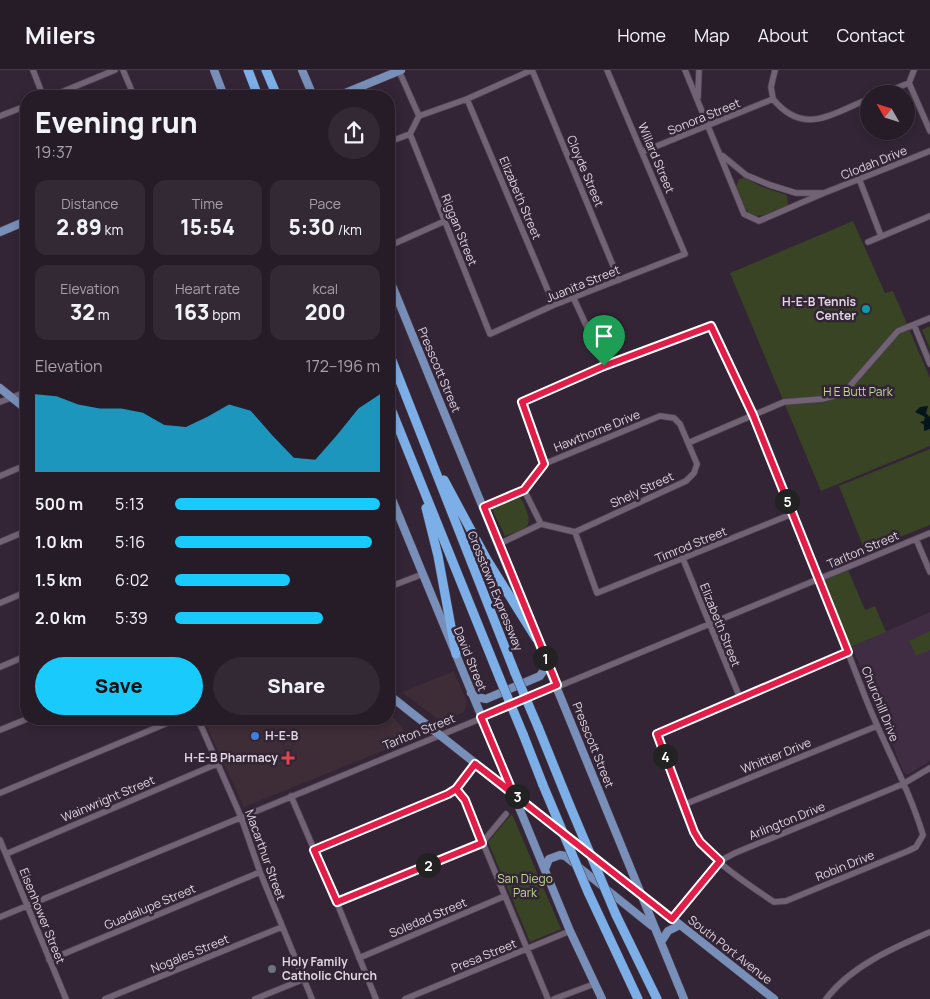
<!DOCTYPE html>
<html lang="en">
<head>
<meta charset="utf-8">
<style>
	:root { --surface:#261c28; --page:#322934; --text:#f1f3f6; --muted:#a4a1a8; --line:#423a45; --accent:#19cafc }
	body { margin:0; font-family:Manrope,sans-serif; background:var(--page); color:var(--text); height:100vh; display:flex; flex-direction:column; font-size:19px; white-space:nowrap }
	* { box-sizing:border-box; margin:0 }
	p { font-size:16px; color:var(--muted) }
	.icon { flex:none; width:28px; height:28px; fill:none; stroke:currentColor; stroke-width:2; stroke-linecap:round; stroke-linejoin:round }
	.map { position:relative; flex:1; overflow:hidden }
	.sheet { position:absolute; left:20px; top:20px; width:375px; height:635px; display:flex; flex-direction:column; background:var(--surface); border-radius:20px; box-shadow:0 2px 8px #0003,0 0 0 1px var(--line) }
	.sheet>* { flex:none }
	.needle { width:32px; rotate:309deg }
	.buttons { position:absolute; left:860px; top:15px; display:grid; gap:10px }
	.buttons a { display:grid; place-items:center; width:55px; height:55px; border-radius:50%; background:var(--surface); box-shadow:0 2px 8px #0003,0 0 0 1px var(--line); font-size:25px }
	.pin { position:absolute; display:grid; place-items:center; width:42px; height:42px; color:#fff; margin:-51px -21px; border-radius:50% 50% 50% 0; rotate:-45deg; box-shadow:0 0 5px #0007 }
	.pin .icon { rotate:45deg }
	.km { position:absolute; width:25px; height:25px; margin:-12px; border-radius:50%; background:#222; color:#fff; font-size:14px; line-height:25px; text-align:center }
	.round { display:grid; place-items:center; flex:none; width:52px; height:52px; border-radius:26px; background:var(--page) }
	.headline { display:flex; align-items:center; justify-content:space-between; height:85px; padding:0 15px }
	h1 { font-size:28px; font-weight:800; line-height:38px }
	.figures { display:grid; grid-template-columns:repeat(3,1fr); gap:8px; height:85px; padding:5px 15px }
	.figures div { display:grid; align-content:center; border-radius:12px; background:var(--page); text-align:center }
	.figures b { font-size:21px; font-weight:800 }
	.figures small { font-size:14px; font-weight:400 }
	.figures p { font-size:14px }
	.chart { height:140px; padding:10px 15px }
	.chart p { display:flex; justify-content:space-between }
	.chart svg { width:100%; height:90px; margin-top:5px; fill:var(--accent); opacity:.7 }
	.cta { display:flex; gap:10px; margin-top:auto; padding:10px 15px }
	.cta a { flex:1; height:58px; border-radius:30px; background:var(--accent); color:#111; font-size:20px; font-weight:800; line-height:58px; text-align:center }
	.cta a+a { background:var(--page); color:var(--text) }
	ul { padding:0 15px; list-style:none; font-size:16px }
	li { display:grid; grid-template-columns:80px 60px 1fr; align-items:center; height:38px }
	li i { height:12px; border-radius:6px; background:var(--accent) }
	header { display:flex; align-items:center; gap:30px; box-sizing:border-box; height:70px; padding:0 25px; background:var(--surface); border-bottom:1px solid var(--line) }
	header strong { font-size:24px }
	nav { display:flex; gap:28px; margin-inline-start:auto; font-size:18px }
	.map>svg:first-child { display:block }
	.commercial { fill:#3e2c36 }
	.built { fill:#402d43 }
	.green { fill:#384423 }
	.water { fill:#02161b }
	.lines { fill:none; stroke-linecap:round; stroke-linejoin:round }
	.minor-casing { stroke:#4e4250; stroke-width:7 }
	.major-casing { stroke:#4e4250; stroke-width:9 }
	.highway-casing { stroke:#4e4250; stroke-width:10 }
	.minor { stroke:#726275; stroke-width:5.5 }
	.major { stroke:#7890b9; stroke-width:8 }
	.highway { stroke:#7caee7; stroke-width:9 }
	.highway-bridge-casing { stroke:#4e4250; stroke-width:10; stroke-linecap:butt }
	.highway-bridge { stroke:#7caee7; stroke-width:9 }
	.route-casing { stroke:#fff; stroke-width:10 }
	.route { stroke:#e11d48; stroke-width:6 }
	.culture-dot { fill:#0f9aa8; stroke:#332536; stroke-width:2 }
	.shop-dot { fill:#3f7fe0; stroke:#332536; stroke-width:2 }
	.health-dot { fill:#e0444e; stroke:#332536; stroke-width:2 }
	.worship-dot { fill:#6b7280; stroke:#332536; stroke-width:2 }
	.labels { text-anchor:middle; stroke-width:5; stroke-linejoin:round; paint-order:stroke }
	.street-label { font-size:12px; fill:#dfd6e0; stroke:#332536 }
	.poi-label { font-size:12px; font-weight:bold; fill:#dfd6e0; stroke:#332536; text-anchor:end }
	.park-label { font-size:12px; fill:#bdd88e; stroke:#332536 }
</style>
</head>
<body>
<header>
<strong>Milers</strong>
<nav><a>Home</a><a>Map</a><a>About</a><a>Contact</a></nav>
</header>
<div class="map">
<svg width="930" height="929" viewBox="0 0 930 929">
	<rect width="100%" height="100%" fill="#332536"/>
	<!-- commercial -->
	<path class="commercial" d="M454 601 467 633 464 642 442 652 402 622Z
		M389 642 404 660 400 674 244 737 203 649H389Z"/>
	<!-- built -->
	<path class="built" d="M930 542V691L907 705 904 703 852 577Z"/>
	<!-- green -->
	<path class="green" d="M745 108 762 117 787 125 788 135C783 139 776 141 770 143 746 153 744 135 736 117L739 109Z
		M853 151 885 223 893 221 930 308V376L821 421 730 203Z
		M930 256V279L922 260Z
		M930 379V455L865 481 839 416Z
		M515 426C522 428 523 431 525 437 535 460 523 459 505 466L492 439 493 435Z
		M848 500 865 540 875 536 886 562 851 577 823 511Z
		M930 561V580L916 586 909 571Z
		M512 744 561 859 530 872 488 772Z"/>
	<!-- water -->
	<path class="water" d="M928 336 926 343 930 347V359L924 361V355L920 352 924 351 925 347 915 342 920 337Z"/>
	<g class="lines">
		<!-- minor casing -->
		<g class="minor-casing">
			<path id="minor" d="M33 0 43 26
				M123 0 134 26
				M532 0 619 210
				M685 0 744 144 759 151 824 123
				M914 0 909 13 930 61
				M399 1 419 46
				M881 24 909 13
				M52 26 115 0
				M698 27 699 0
				M467 29 554 235
				M773 29C804 67 832 43 869 29
				M773 29 771 17 775 0
				M0 46 26 36
				M410 64 490 264 554 235 685 184 607 0
				M389 72 410 64 419 46 467 29 532 0
				M642 82 773 29
				M723 86 746 105 770 115 796 123H824L930 81
				M860 111 881 166
				M868 172 930 146
				M389 176 445 151
				M574 229 605 296
				M914 255 930 294
				M0 332 26 322
				M688 373 784 332 822 329 837 325 849 317 898 261 930 248
				M544 394 522 332 605 296 711 256C769 377 817 503 866 629 884 675 909 718 923 765L916 777 908 781 786 831 774 832C753 818 714 792 699 772 683 749 668 692 657 664L848 582
				M0 406 26 395
				M524 420 541 454
				M484 437 524 420 544 394 660 346 674 348 680 354 697 394 694 403 686 411 575 462 541 454 499 474
				M575 462 597 523 792 444
				M916 469 930 502
				M0 472 26 461
				M683 489 740 628
				M389 517 423 504
				M0 533 26 522
				M0 597 26 586
				M198 649 241 747 260 802 312 929
				M0 660 27 649
				M456 719 465 730 548 929
				M0 723 177 649
				M291 726 337 833 376 929
				M683 735 877 656
				M0 770 66 929
				M314 780 448 724 456 719 475 694
				M6 784 219 693
				M337 833 482 773 506 744
				M0 847 930 463
				M672 849 709 803 720 791 735 783 903 714 930 698
				M359 888 505 826
				M49 890 260 802
				M105 929 282 857
				M255 929 304 909
				M405 929 570 861
				M554 929 594 914
				M826 929C851 896 893 878 930 862"/>
		</g>
		<!-- major casing -->
		<g class="major-casing">
			<path id="major" d="M214 0 224 26
				M302 0 313 26
				M338 26 401 0
				M0 162 26 151
				M389 208 684 929
				M0 318 26 339
				M389 422 570 861 602 929
				M471 623 477 627 486 629 540 606 548 594
				M389 625 774 929
				M545 799 549 789 560 785 565 786 652 856
				M661 872 668 861 680 855"/>
		</g>
		<!-- highway casing -->
		<g class="highway-casing">
			<path id="highway" d="M248 0 258 26
				M266 0 277 26
				M389 283 515 603
				M389 334 500 609
				M444 410 487 490 536 568
				M426 438 438 486 456 584
				M538 657 570 736
				M523 664 543 715
				M588 822 638 929
				M616 845 657 929"/>
		</g>
		<!-- minor -->
		<use href="#minor" class="minor"/>
		<!-- major -->
		<use href="#major" class="major"/>
		<!-- highway -->
		<use href="#highway" class="highway"/>
		<!-- highway-bridge casing -->
		<g class="highway-bridge-casing">
			<path id="highway-bridge" d="M515 603 538 657
				M500 609 523 664
				M543 715 588 822
				M570 736 616 845"/>
		</g>
		<!-- highway-bridge -->
		<use href="#highway-bridge" class="highway-bridge"/>
	</g>
	<g class="lines">
		<!-- route casing -->
		<g class="route-casing">
			<path id="route" d="M604 296 522 332 544 394 524 420 484 437 557 615 481 647 513 723 475 694 456 719 465 730 482 773 337 832 314 780 448 724 456 719 475 694 672 849 720 791 700 772 694 762 657 664 848 582 753 345 711 256 604 296"/>
		</g>
		<!-- route -->
		<use href="#route" class="route"/>
	</g>
	<!-- markers -->
	<circle class="culture-dot" cx="866" cy="239" r="5"/>
	<circle class="shop-dot" cx="255" cy="666" r="5"/>
	<path class="health-dot" d="M285.5 680.5h5v5h5v5h-5v5h-5v-5h-5v-5h5z"/>
	<circle class="worship-dot" cx="272" cy="899" r="5"/>
	<g class="labels">
		<!-- street labels -->
		<g class="street-label">
			<text transform="translate(704 47) rotate(-22)" y="4">Sonora Street</text>
			<text transform="translate(656 88) rotate(67)" y="4">Willard Street</text>
			<text transform="translate(874 93) rotate(-22)" y="4">Clodah Drive</text>
			<text transform="translate(585 101) rotate(67)" y="4">Cloyde Street</text>
			<text transform="translate(520 128) rotate(67)" y="4">Elizabeth Street</text>
			<text transform="translate(459 160) rotate(68)" y="4">Riggan Street</text>
			<text transform="translate(583 214) rotate(-22)" y="4">Juanita Street</text>
			<text transform="translate(439 300) rotate(67)" y="4">Presscott Street</text>
			<text transform="translate(597 361) rotate(-22)" y="4">Hawthorne Drive</text>
			<text transform="translate(642 420) rotate(-25)" y="4">Shely Street</text>
			<text transform="translate(691 475) rotate(-22)" y="4">Timrod Street</text>
			<text transform="translate(863 480) rotate(-23)" y="4">Tarlton Street</text>
			<text transform="translate(495 521) rotate(68)" y="4">Crosstown Expressway</text>
			<text transform="translate(720 555) rotate(68)" y="4">Elizabeth Street</text>
			<text transform="translate(470 589) rotate(68)" y="4">David Street</text>
			<text transform="translate(880 634) rotate(68)" y="4">Churchill Drive</text>
			<text transform="translate(419 662) rotate(-22)" y="4">Tarlton Street</text>
			<text transform="translate(593 675) rotate(68)" y="4">Presscott Street</text>
			<text transform="translate(776 686) rotate(-22)" y="4">Whittier Drive</text>
			<text transform="translate(108 729) rotate(-23)" y="4">Wainwright Street</text>
			<text transform="translate(787 751) rotate(-22)" y="4">Arlington Drive</text>
			<text transform="translate(265 785) rotate(70)" y="4">Macarthur Street</text>
			<text transform="translate(845 796) rotate(-22)" y="4">Robin Drive</text>
			<text transform="translate(150 837) rotate(-23)" y="4">Guadalupe Street</text>
			<text transform="translate(42 846) rotate(68)" y="4">Eisenhower Street</text>
			<text transform="translate(428 848) rotate(-23)" y="4">Soledad Street</text>
			<text transform="translate(730 880) rotate(38)" y="4">South Port Avenue</text>
			<text transform="translate(190 884) rotate(-22)" y="4">Nogales Street</text>
			<text transform="translate(484 886) rotate(-22)" y="4">Presa Street</text>
		</g>
		<!-- poi labels -->
		<g class="poi-label">
			<text x="856" y="236">H-E-B Tennis<tspan x="856" dy="14">Center</tspan></text>
			<text x="265" y="670" text-anchor="start">H-E-B</text>
			<text x="278" y="692">H-E-B Pharmacy</text>
			<text x="282" y="896" text-anchor="start">Holy Family<tspan x="282" dy="14">Catholic Church</tspan></text>
		</g>
		<!-- park labels -->
		<g class="park-label">
			<text x="858" y="326">H E Butt Park</text>
			<text x="525" y="813">San Diego<tspan x="525" dy="14">Park</tspan></text>
		</g>
	</g>
</svg>
<div class="buttons">
<a><svg class="needle" viewBox="-14 -14 28 28"><path d="M0-13l5 13h-10z" fill="#e53935"/><path d="M0 13l5-13h-10z" fill="#a4a1a8"/></svg></a>
</div>
<div class="pin" style="left:604px;top:296px;background:#1e9e55"><svg class="icon" aria-label="arrive" viewBox="0 0 24 24"><path d="M6 21V4h12l-3 4 3 4H6"/></svg></div>
<b class="km" style="left:545px;top:588px">1</b>
<b class="km" style="left:428px;top:795px">2</b>
<b class="km" style="left:517px;top:726px">3</b>
<b class="km" style="left:665px;top:686px">4</b>
<b class="km" style="left:787px;top:431px">5</b>
<section class="sheet">
<div class="headline"><div><h1>Evening run</h1><p>19:37</p></div><a class="round"><svg class="icon" aria-label="share" viewBox="0 0 24 24"><path d="M12 15V3M7 8l5-5 5 5M5 13v7h14v-7"/></svg></a></div>
<div class="figures">
<div><p>Distance</p><b>2.89<small> km</small></b></div>
<div><p>Time</p><b>15:54</b></div>
<div><p>Pace</p><b>5:30<small> /km</small></b></div>
</div>
<div class="figures">
<div><p>Elevation</p><b>32<small> m</small></b></div>
<div><p>Heart rate</p><b>163<small> bpm</small></b></div>
<div><p>kcal</p><b>200</b></div>
</div>
<div class="chart"><p><span>Elevation</span>172–196 m</p>
<svg viewBox="0 0 160 44" preserveAspectRatio="none"><path d="M0 44V6L10 7L20 11L30 13L40 13L50 15L60 21L70 22L80 17L90 11L100 14L110 26L120 37L130 38L140 26L150 13L160 6V44z"/></svg>
</div>
<ul>
<li><b>500 m</b>5:13<i style="width:100%"></i></li>
<li><b>1.0 km</b>5:16<i style="width:96%"></i></li>
<li><b>1.5 km</b>6:02<i style="width:56%"></i></li>
<li><b>2.0 km</b>5:39<i style="width:72%"></i></li>
</ul>
<div class="cta"><a>Save</a><a>Share</a></div>
</section>
</div>
</body>
</html>
